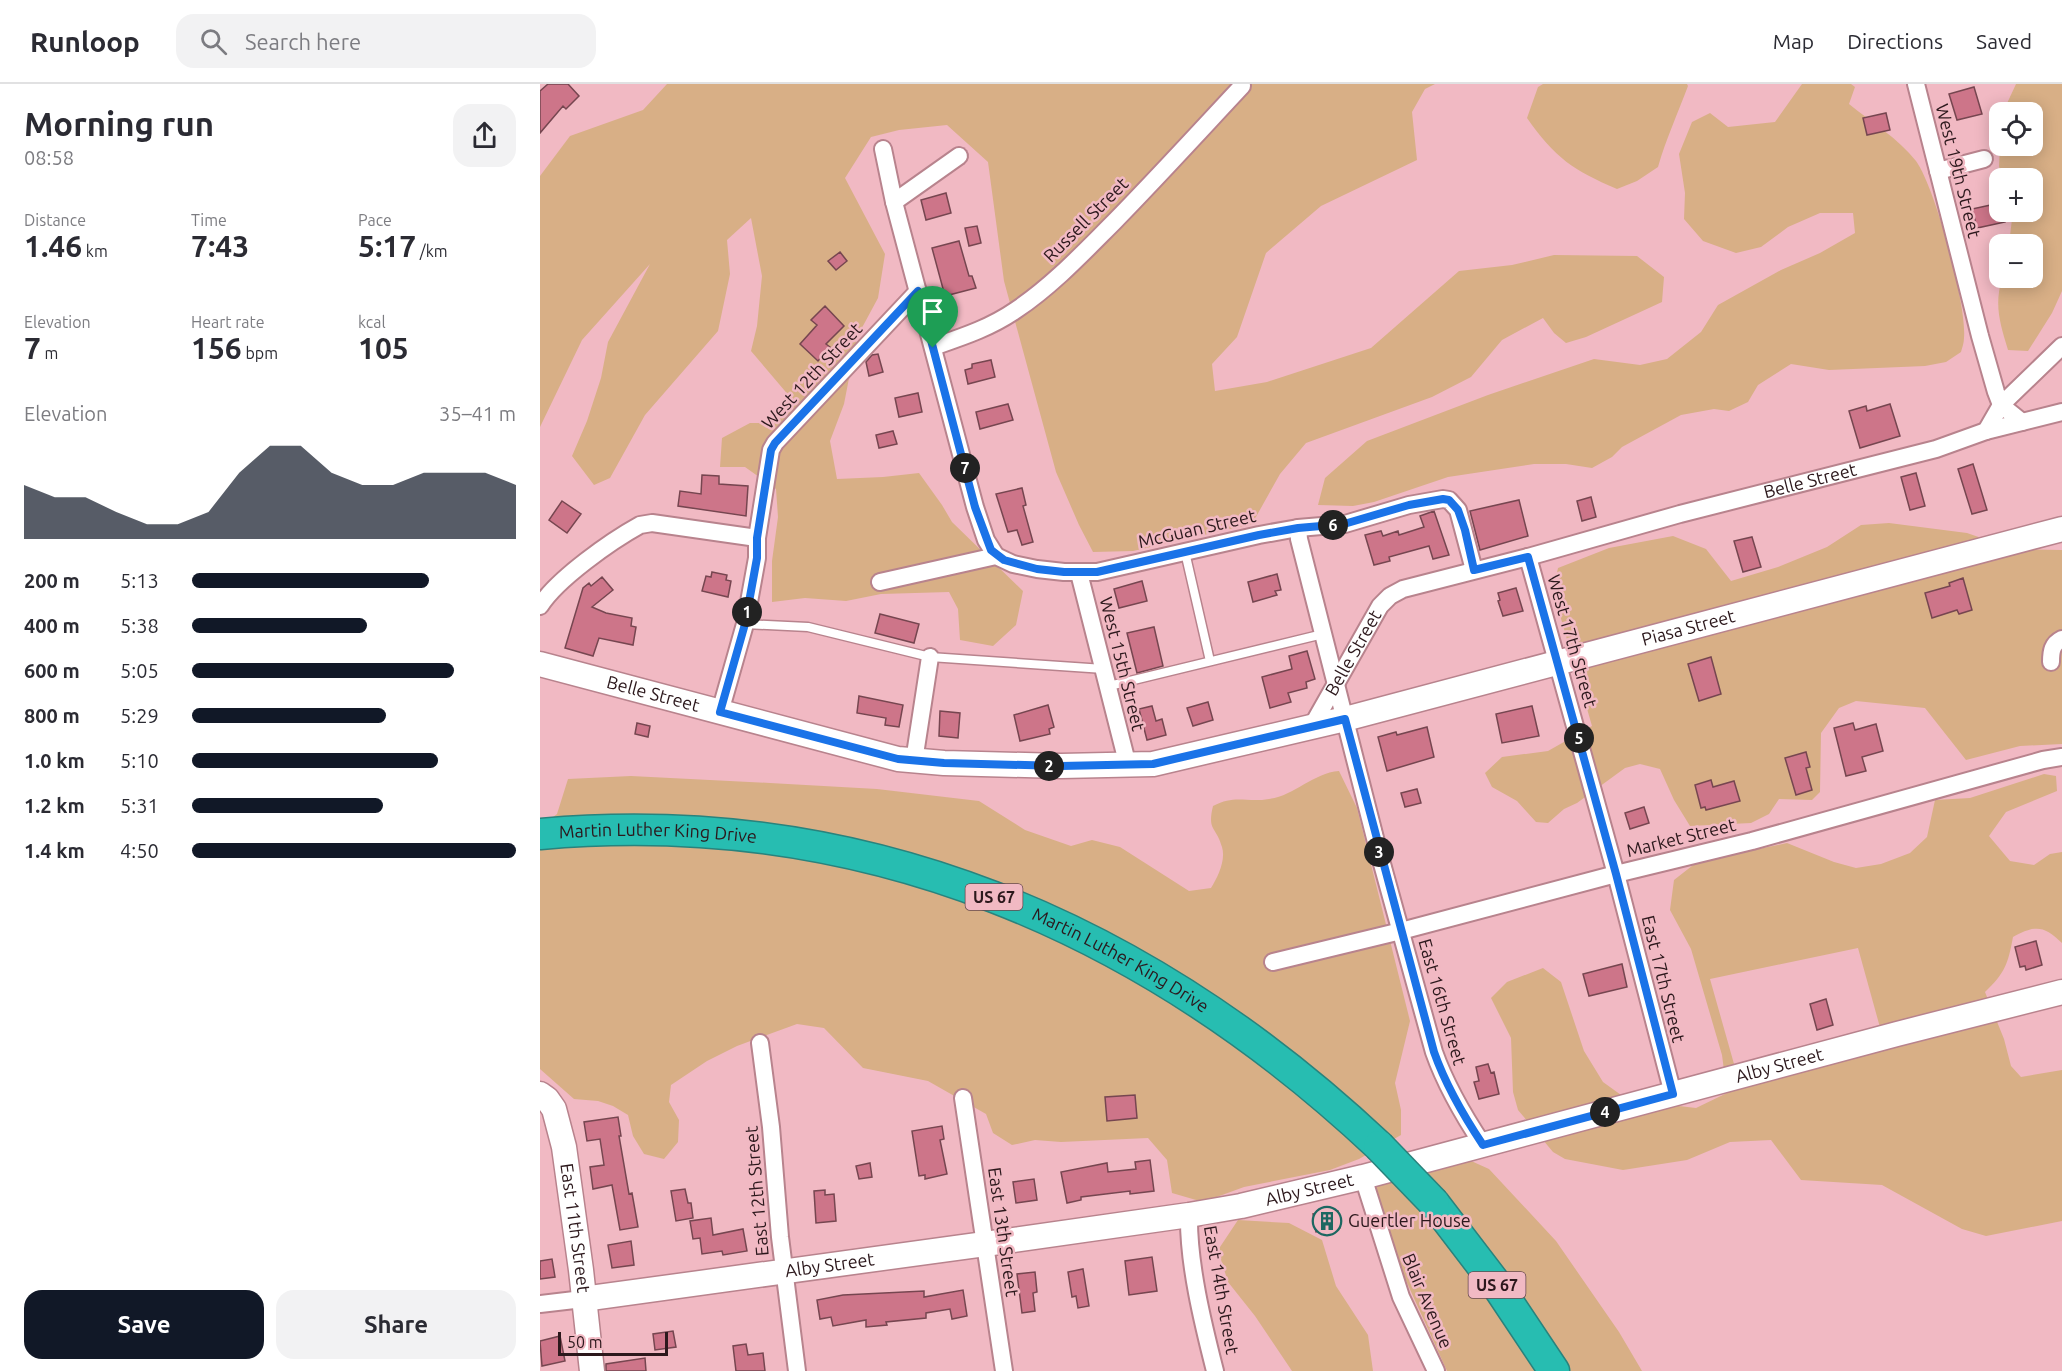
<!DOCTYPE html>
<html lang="en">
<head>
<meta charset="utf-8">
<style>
	:root { --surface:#fff; --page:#f2f2f3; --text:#2b2b33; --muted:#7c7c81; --line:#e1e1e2; --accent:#111827 }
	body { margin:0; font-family:Ubuntu,sans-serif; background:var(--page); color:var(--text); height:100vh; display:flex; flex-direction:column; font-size:22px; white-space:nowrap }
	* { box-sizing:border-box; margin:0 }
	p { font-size:20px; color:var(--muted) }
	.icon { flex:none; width:33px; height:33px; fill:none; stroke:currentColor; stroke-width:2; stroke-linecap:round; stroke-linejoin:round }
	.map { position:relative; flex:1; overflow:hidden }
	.details { display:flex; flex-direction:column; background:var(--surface); width:540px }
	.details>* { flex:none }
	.buttons { position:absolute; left:1449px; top:18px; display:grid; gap:12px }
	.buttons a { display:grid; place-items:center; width:54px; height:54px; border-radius:12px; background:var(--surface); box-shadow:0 3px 15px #0003; font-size:30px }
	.scale { position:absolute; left:18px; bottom:15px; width:110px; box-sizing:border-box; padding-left:6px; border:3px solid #2c181c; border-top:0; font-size:16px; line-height:21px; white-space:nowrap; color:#2c181c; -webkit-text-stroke:4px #f1b9c3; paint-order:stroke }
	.pin { position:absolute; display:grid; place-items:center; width:51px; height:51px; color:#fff; margin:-62px -26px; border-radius:50% 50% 50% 0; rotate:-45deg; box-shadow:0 0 6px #0007 }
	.pin .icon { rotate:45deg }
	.km { position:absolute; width:30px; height:30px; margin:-15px; border-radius:50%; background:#222; color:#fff; font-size:16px; line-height:30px; text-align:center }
	.round { display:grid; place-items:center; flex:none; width:63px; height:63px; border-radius:18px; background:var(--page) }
	.headline { display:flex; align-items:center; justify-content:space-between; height:102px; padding:0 24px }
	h1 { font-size:33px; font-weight:700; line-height:45px }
	.metrics { display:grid; grid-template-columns:repeat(3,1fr); gap:9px; height:102px; padding:6px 24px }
	.metrics div { display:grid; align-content:center }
	.metrics b { font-size:30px; font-weight:700 }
	.metrics small { font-size:16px; font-weight:400 }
	.metrics p { font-size:16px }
	.chart { height:168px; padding:12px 24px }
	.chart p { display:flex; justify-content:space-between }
	.chart svg { width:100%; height:108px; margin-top:6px; fill:var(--accent); opacity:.7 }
	.primary-button { display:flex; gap:12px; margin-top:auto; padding:12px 24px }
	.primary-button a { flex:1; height:69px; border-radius:18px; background:var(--accent); color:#fff; font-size:24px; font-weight:700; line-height:69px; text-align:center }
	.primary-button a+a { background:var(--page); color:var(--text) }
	ul { padding:0 24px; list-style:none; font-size:20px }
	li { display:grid; grid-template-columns:96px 72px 1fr; align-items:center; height:45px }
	li i { height:15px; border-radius:8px; background:var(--accent) }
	header { display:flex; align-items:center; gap:36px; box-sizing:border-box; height:84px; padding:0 30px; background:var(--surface); border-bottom:2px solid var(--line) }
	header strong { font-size:28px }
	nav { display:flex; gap:33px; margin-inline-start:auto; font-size:21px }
	.search { width:420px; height:54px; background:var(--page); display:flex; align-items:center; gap:15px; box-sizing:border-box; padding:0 21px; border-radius:18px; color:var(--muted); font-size:22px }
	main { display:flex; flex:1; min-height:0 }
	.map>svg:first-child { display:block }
	.green { fill:#d8af86; fill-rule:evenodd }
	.building { fill:#cd7589; stroke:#764650; stroke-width:1.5 }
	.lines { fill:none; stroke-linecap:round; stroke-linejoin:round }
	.lane-casing { stroke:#b8838d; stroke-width:11 }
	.street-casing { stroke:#b8838d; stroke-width:20 }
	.secondary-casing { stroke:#b8838d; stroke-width:27 }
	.highway-casing { stroke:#29837d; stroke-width:33 }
	.lane { stroke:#fff; stroke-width:8 }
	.street { stroke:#fff; stroke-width:16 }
	.secondary { stroke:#fff; stroke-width:24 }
	.highway { stroke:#27bdb1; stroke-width:30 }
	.highway-bridge-casing { stroke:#29837d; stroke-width:33; stroke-linecap:butt }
	.highway-bridge { stroke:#27bdb1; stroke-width:30 }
	.route-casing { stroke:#fff; stroke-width:12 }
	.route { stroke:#1a73e8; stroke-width:8 }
	.labels { text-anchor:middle; stroke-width:5; stroke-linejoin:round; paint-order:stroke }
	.shield { fill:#f1b9c3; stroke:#67484e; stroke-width:1.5 }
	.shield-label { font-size:16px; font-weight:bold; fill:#2c181c }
	.street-label { font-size:18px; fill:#2c181c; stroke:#f1b9c3 }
	.poi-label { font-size:18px; fill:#2c181c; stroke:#f1b9c3; text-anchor:start }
</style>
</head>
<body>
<header>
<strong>Runloop</strong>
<div class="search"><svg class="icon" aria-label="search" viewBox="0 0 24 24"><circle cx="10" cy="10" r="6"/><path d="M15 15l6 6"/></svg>Search here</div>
<nav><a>Map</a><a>Directions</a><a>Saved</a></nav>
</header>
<main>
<section class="details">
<div class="headline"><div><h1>Morning run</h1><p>08:58</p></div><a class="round"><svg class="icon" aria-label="share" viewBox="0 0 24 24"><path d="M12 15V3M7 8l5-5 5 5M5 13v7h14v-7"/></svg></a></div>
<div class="metrics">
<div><p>Distance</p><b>1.46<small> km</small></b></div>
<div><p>Time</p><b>7:43</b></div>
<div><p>Pace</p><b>5:17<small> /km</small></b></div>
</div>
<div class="metrics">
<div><p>Elevation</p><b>7<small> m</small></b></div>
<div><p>Heart rate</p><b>156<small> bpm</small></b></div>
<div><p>kcal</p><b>105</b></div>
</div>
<div class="chart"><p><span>Elevation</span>35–41 m</p>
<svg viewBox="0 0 160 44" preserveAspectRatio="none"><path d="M0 44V22L10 27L20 27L30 33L40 38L50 38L60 33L70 17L80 6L90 6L100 17L110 22L120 22L130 17L140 17L150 17L160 22V44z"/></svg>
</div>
<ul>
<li><b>200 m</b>5:13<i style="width:73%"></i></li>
<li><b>400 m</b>5:38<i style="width:54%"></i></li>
<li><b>600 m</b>5:05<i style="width:81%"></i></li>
<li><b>800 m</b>5:29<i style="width:60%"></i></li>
<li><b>1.0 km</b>5:10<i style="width:76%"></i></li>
<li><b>1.2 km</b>5:31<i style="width:59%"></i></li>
<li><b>1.4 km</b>4:50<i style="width:100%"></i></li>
</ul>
<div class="primary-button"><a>Save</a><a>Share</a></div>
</section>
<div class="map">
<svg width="1522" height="1287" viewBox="0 0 1522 1287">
	<rect width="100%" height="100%" fill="#f1b9c3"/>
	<!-- green -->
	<path class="green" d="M127 0H895L885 5 872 28 877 76 781 122 726 169 697 253 672 280 675 307 727 298 831 264 919 187 972 181 1014 171 1097 172 1124 193 1122 218 1046 253 1026 259 1014 249 1003 234 962 256 931 293 892 313 766 359 740 390 712 440 593 467 553 468 539 441 516 388 464 197 448 78 407 41 359 46 331 53 305 94 345 170 338 214 317 253 304 320 290 357 297 395 343 393 379 389 402 421 412 438 483 507 476 541 453 562 420 556 418 525 409 508 341 510 306 517 265 514 232 518V477L238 433 236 405 205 383H180L182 354 210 339H230L256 320 211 267 217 242 222 192 211 134 187 156 190 190 178 247 105 331 70 394 54 401 32 372 47 337 61 294 68 258 110 180 42 256 0 343V92L30 52 103 26Z
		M1003 0H1147L1148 2C1138 29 1126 55 1118 83L1097 97 1077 105C1033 86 1015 74 987 34L998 3Z
		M1262 0H1311L1315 3 1309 20C1331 38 1358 54 1376 77 1395 103 1427 221 1424 254 1424 259 1422 264 1421 268L1406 278 1385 282 1289 286 1251 280 1218 301 1208 318 1189 327 1174 325 1141 331 1082 363 1072 373 1052 384 1026 380H994L908 393 834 418 813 422 778 421 785 394 827 357 948 311 1054 275 1100 281 1127 275 1161 248 1178 221 1241 186 1280 169 1315 149 1313 129H1280L1248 143 1221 163 1196 169 1163 157 1144 135 1145 109 1139 70 1152 38 1170 29 1188 43 1235 38Z
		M1476 0H1522V207L1512 229 1488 267 1468 266C1460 239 1454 222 1462 194H1492V160H1469L1472 135 1470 128H1492V94H1462L1459 82 1460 62H1492V28H1463Z
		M1349 439 1427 449 1473 465 1522 466V660L1480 662 1426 676 1385 624 1316 617 1299 624 1281 649 1280 708 1272 716 1239 715 1229 730 1211 739 1150 742 1134 716 1120 685 1100 680 1085 684 1037 719 1024 725 1008 739 996 738 977 717 952 703 945 689 962 673 1008 667 1052 642 1013 507 1018 484 1069 464 1133 452 1166 465 1191 497 1238 483 1287 463 1321 441Z
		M799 687 817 724 870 937 855 999 861 1026V1051L819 1075 790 1086 704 1103 663 1118 632 1109 627 1076 608 1054 521 1058 495 1056 472 1061 453 1049 446 1030 388 997 323 984 284 944 257 940 197 962 167 977 131 1001 129 1018 139 1036 138 1058 124 1075 104 1070 93 1052 88 1031 73 1022 58 1017 34 1015 0 985V743L17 730 28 695 91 692 230 699 337 705 439 717 485 746 531 762 552 756 580 763 649 807 671 804C678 793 686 776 682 763 676 742 667 747 673 722 696 710 706 719 729 715 754 712 773 689 799 687Z
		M1504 690 1516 692 1517 707 1466 728 1449 752 1470 777 1494 781 1510 770 1522 768V859C1504 841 1495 841 1473 853 1468 880 1465 889 1445 908L1464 955 1471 982 1481 993 1522 986V1137L1446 1152 1422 1145 1342 1101 1261 1096 1231 1056 1190 1058 1147 1076 1083 1086 1025 1075 1013 1068 978 1026 973 1008 971 954 951 914 967 898 1003 884 1021 898 1044 967 1063 998 1088 1016 1156 1024 1187 1009 1182 971 1151 865 1130 826 1134 796 1157 778 1247 759 1294 778 1316 784 1341 780 1370 769 1387 753 1395 716 1430 714ZM1318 864 1341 947 1196 987 1170 895Z
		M929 1076 949 1085 1016 1157 1079 1248 1102 1287H907L863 1190 837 1119 836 1099Z
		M698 1136 749 1139 782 1156 796 1202 828 1251 833 1287H752L715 1232 688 1198 678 1166Z"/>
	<!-- building -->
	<path class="building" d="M8 0H28L39 12 26 25 23 22 0 49V7Z
		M1434 3 1442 30 1417 36 1409 10Z
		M1346 29 1350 46 1327 51 1323 34Z
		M406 109 411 129 386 136 381 116Z
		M1460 119V128H1463L1465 138 1437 144 1432 125Z
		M437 142 441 159 429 162 425 144Z
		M419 157 429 192H432L436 204 405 212 392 164Z
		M300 168 307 177 296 186 288 177Z
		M285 222 304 242 286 260 290 263 278 277 260 260 277 241 271 236Z
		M338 270 343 288 329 292 326 278 332 271Z
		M451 276 455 293 428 300 425 286 432 284V280Z
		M378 309 382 328 359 333 355 314Z
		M468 320 473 336 440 345 436 328Z
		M1350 320 1360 352 1320 364 1309 327 1326 322 1327 327Z
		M353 347 357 360 339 364 336 351Z
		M1433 380 1447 426 1432 430 1418 385Z
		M1376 389 1385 422 1370 426 1361 393Z
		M162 391 179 392V400L208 402 206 432 138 422 140 407 161 410Z
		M482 404 486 421 483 422 493 458 482 461 477 446 468 448 456 410Z
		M1051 413 1056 433 1042 437 1037 417Z
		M979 416 988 452 940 466 930 427Z
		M22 417 41 430 27 449 9 436Z
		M894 427 909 471 893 475 889 462 849 473 850 477 834 481 825 451 841 447 843 452 858 447 859 451 884 443 880 432Z
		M1212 453 1221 483 1203 488 1194 457Z
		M172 488 187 491 186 496 191 497 188 513 162 507 166 492 171 493Z
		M737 490 741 506 735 507 737 511 713 518 708 498Z
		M62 493 73 506 52 523 66 529 92 534 91 542 96 543 93 561 59 554 53 572 25 564 43 504 49 499 51 502Z
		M1423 494 1432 526 1419 530 1417 526 1392 534 1385 509 1410 502 1409 499Z
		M602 497 607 517 579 524 574 505Z
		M976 504 983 527 963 532 958 517 960 516 958 509Z
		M340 530 379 540 374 559 335 549Z
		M614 543 623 582 597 589 587 549Z
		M767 567 775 595 766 598 767 604 748 609 751 618 730 624 722 593 752 585 749 572Z
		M1171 573 1181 610 1159 617 1148 580Z
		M319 612 363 621 359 643 345 641 346 634 317 629Z
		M668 618 673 636 653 642 647 624Z
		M508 621 514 643 509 645 510 650 480 657 474 631Z
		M612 622 616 637 622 635 626 651 607 656 599 625Z
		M992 622 999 652 962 659 956 630Z
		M400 627 420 629 418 654 399 652Z
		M97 639 110 642 108 653 95 650Z
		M1313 639 1315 646 1336 640 1343 667 1322 673 1326 687 1306 692 1294 644Z
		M887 643 894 673 847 687 838 653 856 648 857 651Z
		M1266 668 1270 683 1266 684 1272 706 1256 711 1245 674Z
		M1171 696 1173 703 1194 697 1200 717 1166 726 1165 723 1161 724 1155 701Z
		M877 705 881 719 865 723 861 709Z
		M1104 723 1109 739 1090 745 1085 729Z
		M1496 857 1502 881 1486 886 1485 882 1480 883 1475 863Z
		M1082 880 1087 903 1049 912 1043 890Z
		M1286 915 1293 941 1277 946 1270 920Z
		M948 980 951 989 954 988 959 1010 939 1015 934 998 939 997 936 983Z
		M595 1011 597 1034 567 1037 565 1013Z
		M78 1033 81 1052H79L89 1110 92 1109 98 1143 80 1146 72 1101 53 1105 50 1083 64 1081 60 1055 47 1057 44 1038Z
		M402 1042 404 1055 400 1056 407 1090 385 1095V1091L379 1092 372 1047Z
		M610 1076 614 1107 590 1110V1107L541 1113V1116L527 1119 521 1088 567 1079 568 1088 596 1085 595 1078Z
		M330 1079 332 1093 319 1095 316 1082Z
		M494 1095 497 1116 476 1119 473 1098Z
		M145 1105 148 1119H151L153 1134 136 1137 131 1107Z
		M285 1106V1111L294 1110 296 1137 276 1139 274 1107Z
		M798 1127 800 1144 776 1148 773 1130Z
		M171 1134 173 1151 203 1145 207 1167 183 1171 182 1167 162 1170 160 1154 153 1155 150 1137Z
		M91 1157 94 1181 72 1184 68 1161Z
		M612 1173 617 1207 589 1211 585 1177Z
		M12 1175 15 1193 0 1195V1177Z
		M543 1185 549 1222 538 1224 536 1212 532 1213 528 1188Z
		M495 1188 497 1208 493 1209 495 1227 482 1229 477 1190Z
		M423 1206 427 1232 412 1235 410 1225 386 1229V1234L346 1238 347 1241 326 1243V1236L293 1242 291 1233 280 1235 277 1216 303 1211 384 1207V1213Z
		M133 1247 136 1263 115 1266 113 1250Z
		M20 1252 25 1277 2 1282 0 1257Z
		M206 1260 208 1271 223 1269 225 1287H196L193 1262Z
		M105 1274 106 1287H66V1280Z"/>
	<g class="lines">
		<!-- lane casing -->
		<g class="lane-casing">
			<path id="lane" d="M645 468 670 577
				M205 540 268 543 390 573 564 585
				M569 602 783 550"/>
		</g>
		<!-- street casing -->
		<g class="street-casing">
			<g id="street">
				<path d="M1376 0 1440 252 1456 308 1461 321 1482 338"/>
				<path d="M343 65 354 118 435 423 446 456 456 472"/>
				<path d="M1398 87 1444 75"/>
				<path d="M354 118 419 72"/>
				<path d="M393 263C422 253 450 244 476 226 512 202 543 169 574 138 617 94 659 48 702 2"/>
				<path d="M1446 347 1522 328"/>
				<path d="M758 444 759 455 836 758 894 968C906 1002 923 1031 943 1061"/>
				<path d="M988 473 1076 790 1133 1010"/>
				<path d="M539 489 588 682"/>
				<path d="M340 498 456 472 473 480 497 485 524 488H557L719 451 758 444 805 440 869 421 903 415 909 416 918 426 934 486"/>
				<path d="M0 522C17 495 71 457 100 441L112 439 217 454"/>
				<path d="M1511 578C1511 567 1512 560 1522 555"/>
				<path d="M180 628 205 540 217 474V454L231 366 235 359 378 207"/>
				<path id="s1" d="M772 642 840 522 850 512 863 505 988 473 1140 430 1396 365 1446 347 1461 321 1522 262"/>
				<path d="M374 677 390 573"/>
				<path d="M733 878 861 847 1076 790 1212 757 1503 676 1522 673"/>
				<path d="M220 959 231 1043 240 1153 257 1287"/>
				<path d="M423 1014 464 1287"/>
				<path d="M823 1093 861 1213 896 1287"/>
				<path d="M649 1131C648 1179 663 1240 675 1287"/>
				<path d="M0 1220 43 1215"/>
			</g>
		</g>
		<!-- secondary casing -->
		<g class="secondary-casing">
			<g id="secondary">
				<path id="s2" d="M0 580 358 675 404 679 521 682 613 680 805 635 1522 445"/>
				<path id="s3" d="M0 1010 7 1015 14 1025 24 1063 41 1186 52 1287"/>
				<path id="s4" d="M43 1215 445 1160 649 1131 701 1122 823 1093 1357 950 1522 908"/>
			</g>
		</g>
		<!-- highway casing -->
		<g class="highway-casing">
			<g id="highway">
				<path id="s5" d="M0 750C324 721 606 843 839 1062"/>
				<path d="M894 1119 956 1200 1014 1287"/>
			</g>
		</g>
		<!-- lane -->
		<use href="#lane" class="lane"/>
		<!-- street -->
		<use href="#street" class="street"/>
		<!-- secondary -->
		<use href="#secondary" class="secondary"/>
		<!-- highway -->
		<use href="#highway" class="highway"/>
		<!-- highway-bridge casing -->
		<g class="highway-bridge-casing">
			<path id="highway-bridge" d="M839 1062 894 1119"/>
		</g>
		<!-- highway-bridge -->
		<use href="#highway-bridge" class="highway-bridge"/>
	</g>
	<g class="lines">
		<!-- route casing -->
		<g class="route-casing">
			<path id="route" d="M378 207 435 423 451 466 464 476 497 485 524 488H557L719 451 758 444 804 440 869 421 903 415 909 416 918 426 925 446 934 486 988 473 1076 790 1133 1010 943 1061C923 1031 906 1002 894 968L805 635 613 680 521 682 404 679 358 675 180 628 205 540 217 474V454L231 366 235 359Z"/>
		</g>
		<!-- route -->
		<use href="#route" class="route"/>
	</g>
	<!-- icons -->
	<defs>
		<g id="building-ring" transform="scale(1.5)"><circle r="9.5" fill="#f1b9c3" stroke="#1c6761" stroke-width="1.5"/><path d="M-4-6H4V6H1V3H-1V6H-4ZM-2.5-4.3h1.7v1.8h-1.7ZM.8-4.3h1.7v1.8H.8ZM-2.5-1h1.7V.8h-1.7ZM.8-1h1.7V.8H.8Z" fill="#1c6761"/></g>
	</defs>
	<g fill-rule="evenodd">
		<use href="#building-ring" x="787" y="1137"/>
	</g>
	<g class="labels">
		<!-- shield labels -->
		<g class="shield">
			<rect x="425.5" y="800" width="57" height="26" rx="4.5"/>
			<rect x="928.5" y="1188" width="57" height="26" rx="4.5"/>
		</g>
		<g class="shield-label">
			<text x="454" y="819">US 67</text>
			<text x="957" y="1207">US 67</text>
		</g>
		<!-- street labels -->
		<g class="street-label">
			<text transform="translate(1418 87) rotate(76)" y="6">West 19th Street</text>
			<text transform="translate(546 136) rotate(-45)" y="6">Russell Street</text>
			<text transform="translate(272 292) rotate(-47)" y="6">West 12th Street</text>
			<text dy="6" stroke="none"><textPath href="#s1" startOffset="588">Belle Street</textPath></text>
			<text transform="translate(657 445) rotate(-13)" y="6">McGuan Street</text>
			<text dy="6" stroke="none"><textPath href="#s2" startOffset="1178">Piasa Street</textPath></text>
			<text transform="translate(1032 557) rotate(74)" y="6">West 17th Street</text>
			<text dy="6" stroke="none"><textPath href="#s1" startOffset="84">Belle Street</textPath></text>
			<text transform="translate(582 580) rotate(76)" y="6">West 15th Street</text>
			<text dy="6" stroke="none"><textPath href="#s2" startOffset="117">Belle Street</textPath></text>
			<text dy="6" stroke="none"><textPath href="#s5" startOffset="118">Martin Luther King Drive</textPath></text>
			<text transform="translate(1141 754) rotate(-14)" y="6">Market Street</text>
			<text dy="6" stroke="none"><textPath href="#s5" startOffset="604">Martin Luther King Drive</textPath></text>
			<text transform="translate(1123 895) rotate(76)" y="6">East 17th Street</text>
			<text transform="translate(902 918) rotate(74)" y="6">East 16th Street</text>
			<text dy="6" stroke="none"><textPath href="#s4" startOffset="1221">Alby Street</textPath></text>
			<text dy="6" stroke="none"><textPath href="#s4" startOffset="735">Alby Street</textPath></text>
			<text transform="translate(217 1107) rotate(-95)" y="6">East 12th Street</text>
			<text dy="6" stroke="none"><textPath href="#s3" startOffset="142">East 11th Street</textPath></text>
			<text transform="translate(463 1148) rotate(82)" y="6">East 13th Street</text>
			<text dy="6" stroke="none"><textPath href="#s4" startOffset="249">Alby Street</textPath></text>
			<text transform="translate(681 1206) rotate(80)" y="6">East 14th Street</text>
			<text transform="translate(887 1217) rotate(67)" y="6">Blair Avenue</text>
		</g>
		<!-- poi labels -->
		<g class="poi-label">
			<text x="808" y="1143">Guertler House</text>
		</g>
	</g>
</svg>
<div class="buttons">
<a><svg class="icon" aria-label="locate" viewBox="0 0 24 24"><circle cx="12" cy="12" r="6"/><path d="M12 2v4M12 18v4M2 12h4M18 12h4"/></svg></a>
<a>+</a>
<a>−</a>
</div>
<div class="scale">50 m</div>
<div class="pin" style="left:393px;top:264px;background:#1e9e55"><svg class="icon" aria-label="arrive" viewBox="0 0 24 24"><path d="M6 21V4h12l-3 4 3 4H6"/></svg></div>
<b class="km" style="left:207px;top:528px">1</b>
<b class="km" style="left:509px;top:682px">2</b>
<b class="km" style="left:839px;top:768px">3</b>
<b class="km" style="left:1065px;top:1028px">4</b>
<b class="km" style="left:1039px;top:654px">5</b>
<b class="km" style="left:793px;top:441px">6</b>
<b class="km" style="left:425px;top:384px">7</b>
</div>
</main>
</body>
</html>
